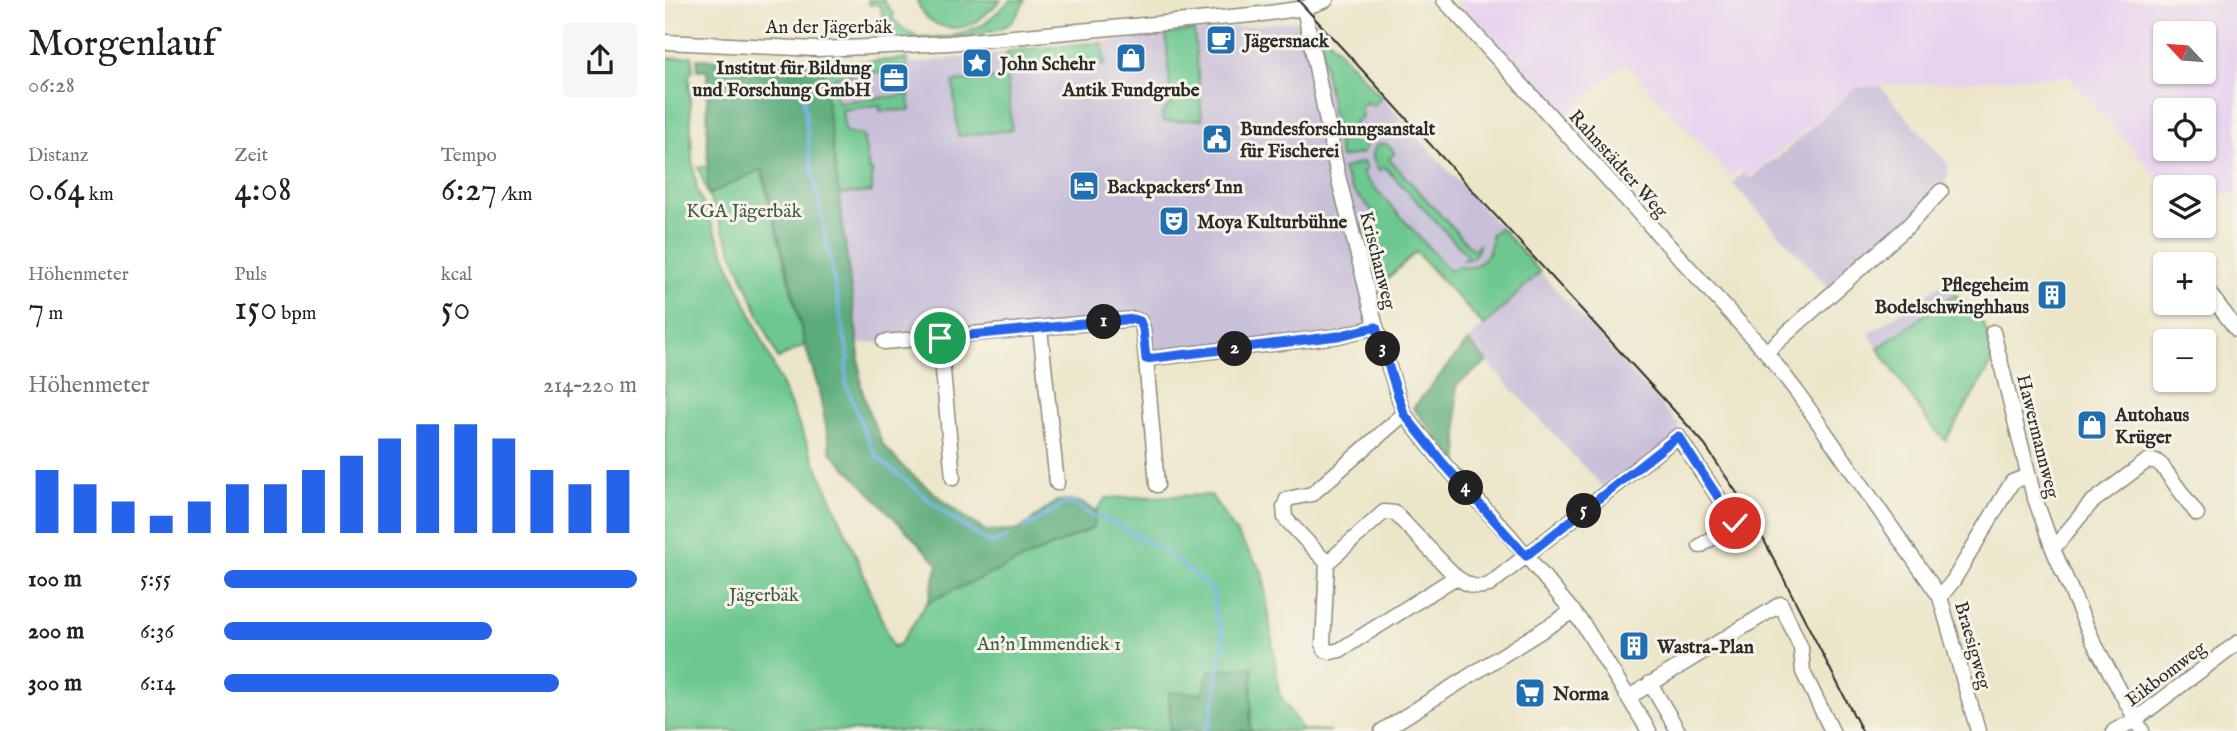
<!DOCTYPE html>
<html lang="de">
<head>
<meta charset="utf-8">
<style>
	:root { --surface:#fff; --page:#f6f6f6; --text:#202124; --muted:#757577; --accent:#2563eb }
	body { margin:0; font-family:"IM FELL English",serif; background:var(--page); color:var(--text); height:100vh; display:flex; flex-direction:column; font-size:26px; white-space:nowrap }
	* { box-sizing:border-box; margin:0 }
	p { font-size:23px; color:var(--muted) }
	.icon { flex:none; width:38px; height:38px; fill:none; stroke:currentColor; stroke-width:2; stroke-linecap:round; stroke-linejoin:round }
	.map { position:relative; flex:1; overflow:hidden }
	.details { display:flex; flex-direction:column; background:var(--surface); width:665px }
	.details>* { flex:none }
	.needle { width:46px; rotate:296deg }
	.tools { position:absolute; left:1488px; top:21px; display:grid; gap:14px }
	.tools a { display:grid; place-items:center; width:63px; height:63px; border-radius:7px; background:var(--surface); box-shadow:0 2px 5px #0004; font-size:35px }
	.pin { position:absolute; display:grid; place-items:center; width:60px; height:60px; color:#fff; margin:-30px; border:4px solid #fff; border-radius:50%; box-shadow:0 2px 7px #0007 }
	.km { position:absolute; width:35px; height:35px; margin:-18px; border-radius:50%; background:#222; color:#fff; font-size:19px; line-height:35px; text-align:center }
	.round { display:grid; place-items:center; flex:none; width:74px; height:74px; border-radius:7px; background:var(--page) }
	.headline { display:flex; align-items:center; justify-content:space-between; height:119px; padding:0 28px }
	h1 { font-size:38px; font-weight:600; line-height:52px }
	.metrics { display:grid; grid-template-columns:repeat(3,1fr); gap:10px; height:119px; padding:7px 28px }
	.metrics div { display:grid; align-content:center }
	.metrics b { font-size:35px; font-weight:600 }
	.metrics small { font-size:19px; font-weight:400 }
	.metrics p { font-size:19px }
	.chart { height:196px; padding:14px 28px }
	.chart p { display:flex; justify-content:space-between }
	.chart svg { width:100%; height:126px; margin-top:7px; stroke:var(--accent); stroke-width:6 }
	ul { padding:0 28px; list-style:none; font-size:23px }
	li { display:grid; grid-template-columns:112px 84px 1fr; align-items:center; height:52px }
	li i { height:18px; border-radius:9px; background:var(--accent) }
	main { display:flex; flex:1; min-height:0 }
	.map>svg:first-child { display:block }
	.built { fill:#e7d2ef; fill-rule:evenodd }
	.industrial { fill:#c8bfd8 }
	.green { fill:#6dc88f; stroke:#4c7a5d; stroke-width:2 }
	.forest { fill:#5aac7a; stroke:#426c52; stroke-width:2 }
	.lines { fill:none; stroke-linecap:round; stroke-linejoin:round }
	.stream { stroke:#75b0e6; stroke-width:3.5 }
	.minor-casing { stroke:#8c887a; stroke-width:17 }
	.minor { stroke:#fff; stroke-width:14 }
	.tram { stroke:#2b2b2b; stroke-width:2 }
	.route-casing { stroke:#fff; stroke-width:14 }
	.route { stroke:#2563eb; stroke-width:9 }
	.labels { text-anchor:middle; stroke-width:6; stroke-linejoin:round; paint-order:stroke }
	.street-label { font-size:19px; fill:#2b2b2b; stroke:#f7f3e8 }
	.poi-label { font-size:19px; font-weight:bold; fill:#2b2b2b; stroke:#f7f3e8; text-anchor:start }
	.park-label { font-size:19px; fill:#3f5a49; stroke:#f7f3e8 }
</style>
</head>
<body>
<main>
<section class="details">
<div class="headline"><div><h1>Morgenlauf</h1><p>06:28</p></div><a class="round"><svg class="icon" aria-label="share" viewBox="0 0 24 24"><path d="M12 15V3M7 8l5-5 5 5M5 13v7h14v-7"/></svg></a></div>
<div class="metrics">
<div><p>Distanz</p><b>0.64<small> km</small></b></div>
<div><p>Zeit</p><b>4:08</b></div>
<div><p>Tempo</p><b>6:27<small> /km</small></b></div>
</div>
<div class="metrics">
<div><p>Höhenmeter</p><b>7<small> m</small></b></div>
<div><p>Puls</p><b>150<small> bpm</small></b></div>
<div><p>kcal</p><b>50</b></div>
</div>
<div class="chart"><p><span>Höhenmeter</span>214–220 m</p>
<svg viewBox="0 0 160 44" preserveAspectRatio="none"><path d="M5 44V22M15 44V27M25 44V33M35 44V38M45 44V33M55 44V27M65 44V27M75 44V22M85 44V17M95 44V11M105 44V6M115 44V6M125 44V11M135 44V22M145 44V27M155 44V22"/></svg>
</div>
<ul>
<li><b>100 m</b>5:55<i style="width:100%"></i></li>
<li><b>200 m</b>6:36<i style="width:65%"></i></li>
<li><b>300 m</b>6:14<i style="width:81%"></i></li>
</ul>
</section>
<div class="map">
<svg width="1572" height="731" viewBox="0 0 1572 731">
	<rect width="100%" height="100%" fill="#f7f3e8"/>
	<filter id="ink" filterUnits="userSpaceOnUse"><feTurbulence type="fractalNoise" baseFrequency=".0143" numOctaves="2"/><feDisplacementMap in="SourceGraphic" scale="14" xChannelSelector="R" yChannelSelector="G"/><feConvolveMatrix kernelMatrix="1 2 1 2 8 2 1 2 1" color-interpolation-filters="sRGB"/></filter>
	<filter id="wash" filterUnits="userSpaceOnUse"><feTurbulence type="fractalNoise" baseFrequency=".00686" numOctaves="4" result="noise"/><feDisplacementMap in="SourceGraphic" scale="28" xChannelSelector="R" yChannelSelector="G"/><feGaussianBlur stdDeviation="1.57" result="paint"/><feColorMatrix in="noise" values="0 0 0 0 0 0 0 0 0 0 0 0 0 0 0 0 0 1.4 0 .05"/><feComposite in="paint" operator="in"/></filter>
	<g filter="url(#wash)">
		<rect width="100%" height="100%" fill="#ece6c9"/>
		<!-- built -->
		<path class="built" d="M792 0H1572V193L1538 197V187H1501L1403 76 1189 88 1083 178 1074 169 1066 177 960 62 896 120ZM1500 33H1538V72H1500ZM1500 110H1538V149H1500Z"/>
		<!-- industrial -->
		<path class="industrial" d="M629 21 650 24 1014 425 1013 436 942 492 803 341 819 325 751 252 712 289 711 327 481 359 475 321 193 344 157 64 236 59 249 63Z
			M1215 86 1283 165V175L1276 191 1166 290 1067 183 1078 173 1085 179 1109 159 1111 160 1189 88Z
			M1279 282 1290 294 1213 348 1204 334Z"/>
		<!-- green -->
		<path class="green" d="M203 0H218L229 15 227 18 236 27 253 38 286 37 318 25 346 0H360C348 23 346 28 319 32L318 35 223 42 221 40 216 7 212 4 204 5Z
			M252 0H336C328 7 320 16 310 22 287 35 260 26 252 0Z
			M650 24 717 98 707 106 701 102 695 108 697 115 696 119 689 121 691 137H700L702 141 698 153 675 158 655 39Z
			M529 30 537 119 498 122 497 113 506 104 501 34Z
			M437 42 440 65 427 66 425 59 346 66 342 63 341 53 344 51Z
			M27 56 28 72 24 73 27 159 32 190 191 556 228 647 235 644 263 601 428 528 431 511 441 498 546 495 598 573 614 693 637 730 666 731H0V59Z
			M242 59V70L170 77 172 102 244 95 245 110 215 111V105L177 110 180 132 198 135 204 170H207V192L174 194 152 188 161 95 157 64Z
			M342 77 347 130 293 136 288 82Z
			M717 143 723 145 730 153 724 159 808 250 814 245C813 253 807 261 798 260L802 255 720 167 714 171 708 159V151L712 145Z
			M698 162 701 169 697 174 785 271 792 266C813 272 828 255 826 235L835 227 875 272 819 326 751 252 717 284 704 271 695 228 713 216 687 190 677 169Z
			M33 167H43L44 194 96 169 140 345 113 359 43 195Z
			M1290 294 1314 317 1320 327 1329 360 1280 441 1264 423 1213 348Z"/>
		<!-- forest -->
		<path class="forest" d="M32 59 157 64 193 344 196 386 203 410 218 445 240 469 294 513 321 531 354 530 392 501 414 502 431 511 428 528 263 602 273 564 166 452 153 387 140 345 125 280 97 169 43 195 42 70H33Z
			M803 341 822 362 791 385 794 463 748 408Z
			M588 667 585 731H505L504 692 538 693 544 671Z"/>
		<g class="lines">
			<!-- stream -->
			<path class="stream" d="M135 87 139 98 145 157 184 359 181 367V384L201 436 212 457 286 518 326 544 344 536
				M360 528 400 503 411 504 426 515 444 520 507 556 548 591 550 611 559 638 546 719 539 731"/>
		</g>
	</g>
	<g filter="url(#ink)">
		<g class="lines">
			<!-- minor casing -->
			<g class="minor-casing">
				<path id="minor" d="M779 0 1101 352 1132 392 1275 597 1313 731
					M639 8 673 176 711 327 739 414 778 463 844 535 918 624 984 731
					M0 42 152 49 203 47 284 43 597 14 639 8 661 0
					M1541 289 1572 330
					M375 329 392 483
					M1328 332 1368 493 1388 549 1428 641 1477 731
					M275 338 288 478
					M219 342 469 319 475 321 478 329 481 359 673 336 711 327
					M1101 352 1242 227 1276 191
					M481 359 492 485
					M739 414 647 494 622 499 619 507 620 518 662 563 658 644 660 650 666 652 675 650 791 577C803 585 809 589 824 585L1013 436 1070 523 1035 546
					M1388 549 1426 503 1482 461H1491L1497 466 1532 514
					M662 563 719 512 730 513 791 577
					M1275 597 1288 581 1347 482 1363 476
					M985 683 1013 731
					M964 697 1116 604 1136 648 1138 672 1167 731
					M717 731 908 611
					M1449 731 1470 720 1572 643"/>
			</g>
			<!-- minor -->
			<use href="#minor" class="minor"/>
			<!-- tram -->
			<path class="tram" d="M633 0 1037 441 1084 511 1197 731"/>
		</g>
	</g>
	<g class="lines" filter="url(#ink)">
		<!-- route casing -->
		<g class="route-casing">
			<path id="route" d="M275 338 469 319 475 321 478 329 481 359 673 336 711 327 739 414 778 463 861 556 1013 436 1070 523"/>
		</g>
		<!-- route -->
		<use href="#route" class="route"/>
	</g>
	<!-- icons -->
	<defs>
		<g id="cafe-square" transform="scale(1.575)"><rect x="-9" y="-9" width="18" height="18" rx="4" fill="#1f6fb2" stroke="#f7f3e8"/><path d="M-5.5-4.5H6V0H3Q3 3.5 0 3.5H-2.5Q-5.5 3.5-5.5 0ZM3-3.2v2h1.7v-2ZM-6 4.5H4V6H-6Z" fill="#fff"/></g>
		<g id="shop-square" transform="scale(1.575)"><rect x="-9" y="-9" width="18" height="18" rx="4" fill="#1f6fb2" stroke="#f7f3e8"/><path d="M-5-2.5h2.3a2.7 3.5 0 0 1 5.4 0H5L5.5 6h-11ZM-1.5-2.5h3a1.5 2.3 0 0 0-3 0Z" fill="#fff"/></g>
		<g id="sight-square" transform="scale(1.575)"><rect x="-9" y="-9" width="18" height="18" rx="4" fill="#1f6fb2" stroke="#f7f3e8"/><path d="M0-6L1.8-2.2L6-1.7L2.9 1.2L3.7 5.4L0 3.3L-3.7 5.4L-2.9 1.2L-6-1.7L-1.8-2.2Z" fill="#fff"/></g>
		<g id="office-square" transform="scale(1.575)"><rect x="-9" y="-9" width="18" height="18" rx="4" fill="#1f6fb2" stroke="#f7f3e8"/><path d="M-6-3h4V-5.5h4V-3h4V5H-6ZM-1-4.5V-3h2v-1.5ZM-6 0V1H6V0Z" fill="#fff"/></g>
		<g id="civic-square" transform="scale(1.575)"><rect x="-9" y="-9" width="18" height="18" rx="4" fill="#1f6fb2" stroke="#f7f3e8"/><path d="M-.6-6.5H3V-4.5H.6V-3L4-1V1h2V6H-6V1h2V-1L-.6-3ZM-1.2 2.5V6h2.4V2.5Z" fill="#fff"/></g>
		<g id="hotel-square" transform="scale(1.575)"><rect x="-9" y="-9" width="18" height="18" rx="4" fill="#1f6fb2" stroke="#f7f3e8"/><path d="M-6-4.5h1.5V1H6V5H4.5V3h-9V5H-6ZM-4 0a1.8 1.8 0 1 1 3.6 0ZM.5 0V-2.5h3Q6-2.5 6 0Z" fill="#fff"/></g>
		<g id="theatre-square" transform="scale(1.575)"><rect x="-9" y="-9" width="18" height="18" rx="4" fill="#1f6fb2" stroke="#f7f3e8"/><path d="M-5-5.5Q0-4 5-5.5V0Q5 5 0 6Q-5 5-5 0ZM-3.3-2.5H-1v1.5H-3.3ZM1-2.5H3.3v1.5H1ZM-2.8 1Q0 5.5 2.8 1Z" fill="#fff"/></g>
		<g id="building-square" transform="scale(1.575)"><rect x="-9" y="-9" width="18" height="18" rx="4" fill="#1f6fb2" stroke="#f7f3e8"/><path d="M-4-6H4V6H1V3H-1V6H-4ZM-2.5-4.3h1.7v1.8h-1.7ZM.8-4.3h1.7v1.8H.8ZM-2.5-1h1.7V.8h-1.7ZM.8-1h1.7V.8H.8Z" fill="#fff"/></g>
		<g id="supermarket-square" transform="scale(1.575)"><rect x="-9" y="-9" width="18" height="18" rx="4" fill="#1f6fb2" stroke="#f7f3e8"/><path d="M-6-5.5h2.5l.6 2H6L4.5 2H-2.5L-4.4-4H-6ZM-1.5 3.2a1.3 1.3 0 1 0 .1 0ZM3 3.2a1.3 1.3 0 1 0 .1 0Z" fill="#fff"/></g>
	</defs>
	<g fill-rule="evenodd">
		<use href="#cafe-square" x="556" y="40"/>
		<use href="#shop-square" x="466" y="58"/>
		<use href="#sight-square" x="312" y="63"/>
		<use href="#office-square" x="229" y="78"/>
		<use href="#civic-square" x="552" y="139"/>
		<use href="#hotel-square" x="419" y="186"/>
		<use href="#theatre-square" x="509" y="221"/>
		<use href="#building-square" x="1387" y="295"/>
		<use href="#shop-square" x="1427" y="425"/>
		<use href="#building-square" x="969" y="646"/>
		<use href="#supermarket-square" x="865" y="693"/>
	</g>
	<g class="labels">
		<!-- street labels -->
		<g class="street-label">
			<text x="164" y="33">An der Jägerbäk</text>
			<text transform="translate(954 163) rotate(48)" y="7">Rahnstädter Weg</text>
			<text transform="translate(714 260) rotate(76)" y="7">Krischanweg</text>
			<text transform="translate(1374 436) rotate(76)" y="7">Hawermannweg</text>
			<text transform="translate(1309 645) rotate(74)" y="7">Braesigweg</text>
			<text transform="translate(1500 673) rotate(-37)" y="7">Eikbomweg</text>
		</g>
		<!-- poi labels -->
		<g class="poi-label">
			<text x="579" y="47">Jägersnack</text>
			<text x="335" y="70">John Schehr</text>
			<text x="206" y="74" text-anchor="end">Institut für Bildung<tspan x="206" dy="22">und Forschung GmbH</tspan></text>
			<text x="466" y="96" text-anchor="middle">Antik Fundgrube</text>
			<text x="575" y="135">Bundesforschungsanstalt<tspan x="575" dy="22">für Fischerei</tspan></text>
			<text x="442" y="193">Backpackers‘ Inn</text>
			<text x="532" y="228">Moya Kulturbühne</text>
			<text x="1364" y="291" text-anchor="end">Pflegeheim<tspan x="1364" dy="22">Bodelschwinghhaus</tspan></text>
			<text x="1450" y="421">Autohaus<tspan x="1450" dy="22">Krüger</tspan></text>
			<text x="992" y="653">Wastra-Plan</text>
			<text x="888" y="700">Norma</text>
		</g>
		<!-- park labels -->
		<g class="park-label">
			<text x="79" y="217">KGA Jägerbäk</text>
			<text x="99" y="601">Jägerbäk</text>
			<text x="384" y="650">An'n Immendiek 1</text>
		</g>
	</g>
</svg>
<div class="tools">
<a><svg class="needle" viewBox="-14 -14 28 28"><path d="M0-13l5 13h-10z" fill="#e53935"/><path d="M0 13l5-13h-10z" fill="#757577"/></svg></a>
<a><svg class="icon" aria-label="locate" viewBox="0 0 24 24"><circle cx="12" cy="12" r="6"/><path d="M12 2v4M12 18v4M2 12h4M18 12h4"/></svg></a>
<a><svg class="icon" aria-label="layers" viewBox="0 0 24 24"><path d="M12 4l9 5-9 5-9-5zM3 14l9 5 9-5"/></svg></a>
<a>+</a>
<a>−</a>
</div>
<div class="pin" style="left:275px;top:338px;background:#1e9e55"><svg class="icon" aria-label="arrive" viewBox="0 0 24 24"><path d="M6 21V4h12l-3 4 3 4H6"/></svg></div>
<div class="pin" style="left:1070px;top:523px;background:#d93025"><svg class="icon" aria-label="check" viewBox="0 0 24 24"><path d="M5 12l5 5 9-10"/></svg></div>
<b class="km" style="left:439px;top:322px">1</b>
<b class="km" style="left:570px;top:349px">2</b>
<b class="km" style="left:718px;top:349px">3</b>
<b class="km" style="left:801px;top:488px">4</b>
<b class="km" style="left:919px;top:511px">5</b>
</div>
</main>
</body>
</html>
